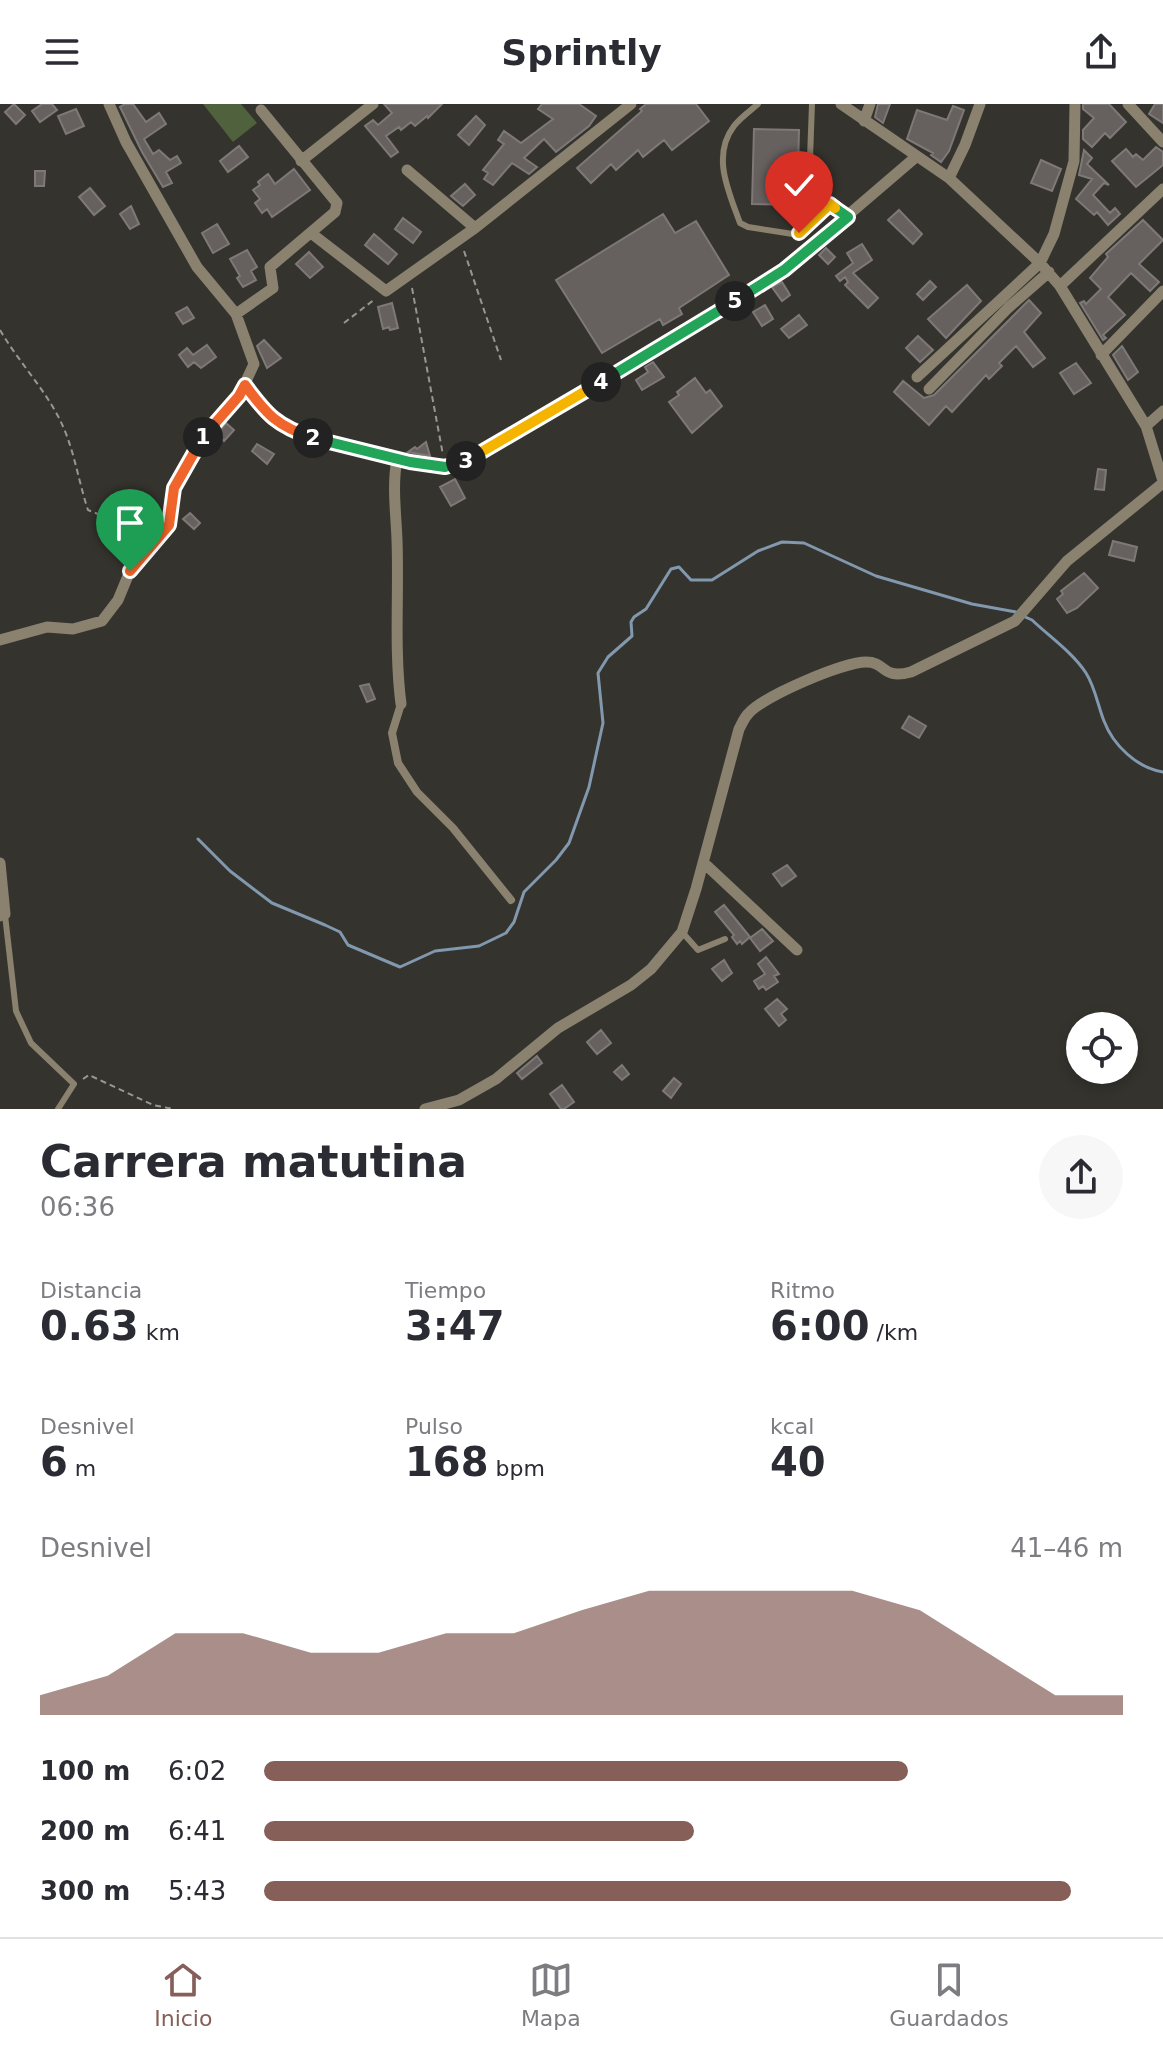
<!DOCTYPE html>
<html lang="es">
<head>
<meta charset="utf-8">
<style>
	:root { --surface:#fff; --page:#f7f7f7; --text:#2b2b33; --muted:#7c7c81; --line:#e1e1e2; --accent:#855f58 }
	body { margin:0; font-family:"DejaVu Sans",sans-serif; background:var(--page); color:var(--text); height:100vh; display:flex; flex-direction:column; font-size:30px; white-space:nowrap }
	* { box-sizing:border-box; margin:0 }
	p { font-size:26px; color:var(--muted) }
	.icon { flex:none; width:44px; height:44px; fill:none; stroke:currentColor; stroke-width:2; stroke-linecap:round; stroke-linejoin:round }
	.map { position:relative; height:1005px; overflow:hidden }
	.drawer { display:flex; flex-direction:column; background:var(--surface); flex:1 }
	.drawer>* { flex:none }
	.controls { position:absolute; left:1066px; top:908px; display:grid; gap:16px }
	.controls a { display:grid; place-items:center; width:72px; height:72px; border-radius:50%; background:var(--surface); box-shadow:0 4px 12px #0003; font-size:40px }
	.pin { position:absolute; display:grid; place-items:center; width:68px; height:68px; color:#fff; margin:-82px -34px; border-radius:50% 50% 50% 0; rotate:-45deg; box-shadow:0 0 8px #0007 }
	.pin .icon { rotate:45deg }
	.km { position:absolute; width:40px; height:40px; margin:-20px; border-radius:50%; background:#222; color:#fff; font-size:22px; line-height:40px; text-align:center }
	.round { display:grid; place-items:center; flex:none; width:84px; height:84px; border-radius:42px; background:var(--page) }
	.overview { display:flex; align-items:center; justify-content:space-between; height:136px; padding:0 40px }
	h1 { font-size:44px; font-weight:700; line-height:60px }
	.figures { display:grid; grid-template-columns:repeat(3,1fr); gap:12px; height:136px; padding:8px 40px }
	.figures div { display:grid; align-content:center }
	.figures b { font-size:40px; font-weight:700 }
	.figures small { font-size:22px; font-weight:400 }
	.figures p { font-size:22px }
	.chart { height:224px; padding:16px 40px }
	.chart p { display:flex; justify-content:space-between }
	.chart svg { width:100%; height:144px; margin-top:8px; fill:var(--accent); opacity:.7 }
	ul { padding:0 40px; list-style:none; font-size:26px }
	li { display:grid; grid-template-columns:128px 96px 1fr; align-items:center; height:60px }
	li i { height:20px; border-radius:10px; background:var(--accent) }
	header { display:flex; justify-content:space-between; align-items:center; height:104px; padding:0 40px; background:var(--surface); font-size:36px; font-weight:700 }
	.tabs { display:flex; justify-content:space-around; align-items:center; height:112px; border-top:2px solid var(--line); background:var(--surface); font-size:22px; color:var(--muted) }
	.tabs a { display:grid; justify-items:center; gap:4px }
	.tabs .current { color:var(--accent) }
	.map>svg:first-child { display:block }
	.green { fill:#50613d }
	.lines { fill:none; stroke-linecap:round; stroke-linejoin:round }
	.stream { stroke:#8198ae; stroke-width:3 }
	.building { fill:#66605f; stroke:#7e7876; stroke-width:2 }
	.path { stroke:#989893; stroke-width:2; stroke-dasharray:6 4; stroke-linecap:butt }
	.service { stroke:#8a826f; stroke-width:6 }
	.pedestrian { stroke:#8a826f; stroke-width:8 }
	.minor { stroke:#8a826f; stroke-width:11 }
	.split-1-casing { stroke:#fff; stroke-width:16 }
	.split-2-casing { stroke:#fff; stroke-width:16 }
	.split-3-casing { stroke:#fff; stroke-width:16 }
	.split-4-casing { stroke:#fff; stroke-width:16 }
	.split-5-casing { stroke:#fff; stroke-width:16 }
	.split-6-casing { stroke:#fff; stroke-width:16 }
	.split-7-casing { stroke:#fff; stroke-width:16 }
	.split-1 { stroke:#f0652b; stroke-width:10 }
	.split-2 { stroke:#f0652b; stroke-width:10 }
	.split-3 { stroke:#22a559; stroke-width:10 }
	.split-4 { stroke:#f5b400; stroke-width:10 }
	.split-5 { stroke:#22a559; stroke-width:10 }
	.split-6 { stroke:#22a559; stroke-width:10 }
	.split-7 { stroke:#f5b400; stroke-width:10 }
</style>
</head>
<body>
<header><svg class="icon" aria-label="menu" viewBox="0 0 24 24"><path d="M4 6h16M4 12h16M4 18h16"/></svg>Sprintly<svg class="icon" aria-label="share" viewBox="0 0 24 24"><path d="M12 15V3M7 8l5-5 5 5M5 13v7h14v-7"/></svg></header>
<div class="map">
<svg width="1163" height="1005" viewBox="0 0 1163 1005">
	<rect width="100%" height="100%" fill="#34332e"/>
	<!-- green -->
	<path class="green" d="M203 0H241L257 19 233 38Z"/>
	<g class="lines">
		<!-- stream -->
		<path class="stream" d="M1023 512 1032 516C1050 533 1073 549 1086 569 1095 583 1098 602 1104 617 1113 641 1137 664 1163 668
			M198 735 230 767 272 799 325 821 340 828 348 841 400 863 435 847 479 842 506 829 514 818 524 788 556 756 569 739 589 683 603 619 598 569 608 553 632 532 631 518 634 513 646 505 671 465 679 463 691 476H712L758 447 782 438 804 439 876 472 972 500 1016 508"/>
	</g>
	<!-- building -->
	<path class="building" d="M14 0 25 11 16 20 5 8Z
		M42 0H52L57 6 40 18 32 7Z
		M125 0H133L146 18 159 9 166 20 144 35 153 50 159 46 170 56 177 52 181 59 166 68 172 79 163 83 142 48 120 3Z
		M384 0H442L428 14 427 12 415 22 411 18 401 26 399 23 386 32 398 48 391 53 365 22 373 16 378 21 392 9Z
		M542 0H579L596 12 589 22 556 48 544 35 524 54 537 63 529 70 512 59 493 81 484 75 488 69 483 66 504 40 498 36 504 27 521 39 553 15 538 5Z
		M646 0H696L709 17 672 46 664 36 643 53 638 46 616 66 611 60 591 79 577 64 642 7 640 5Z
		M878 0H890L883 19 875 13Z
		M1083 0H1109L1126 18 1110 34 1105 29 1092 43 1083 35V26L1094 14 1083 5Z
		M1155 0H1163V19L1149 10Z
		M953 2 964 6 949 47 941 58 931 51 933 49 907 35 917 6 947 16Z
		M76 5 84 22 66 30 58 12Z
		M476 12 485 21 469 41 458 31Z
		M754 25 799 26 797 101 752 100Z
		M239 42 248 53 228 68 220 57Z
		M1156 43 1163 48V61L1136 83 1112 57 1126 45 1133 53 1136 50 1143 56Z
		M1084 46 1092 54 1087 60 1109 81 1104 79 1093 91 1110 109 1115 104 1120 110 1108 121 1097 108 1094 111 1076 95 1092 75 1079 71Z
		M1041 56 1061 65 1052 87 1031 79Z
		M294 65 310 86 272 113 267 105 262 109 255 99 260 95 253 86 260 81 258 78 268 70 275 80Z
		M35 67H45L44 82H35Z
		M465 80 475 91 463 102 451 92Z
		M90 84 105 102 94 111 79 93Z
		M131 102 139 120 130 125 120 110Z
		M899 106 922 130 913 140 888 116Z
		M663 110 675 129 696 117 729 171 679 204 682 210 663 221 660 215 602 249 556 176Z
		M403 114 421 128 413 139 395 125Z
		M1143 116 1163 136 1139 160 1159 178 1150 187 1131 169 1108 193 1125 211 1103 231 1106 234 1103 236 1080 199 1084 197 1086 200 1101 185 1090 174 1108 153 1106 150Z
		M217 120 229 140 213 149 202 129Z
		M374 130 397 150 388 160 365 141Z
		M862 140 872 156 853 169 878 194 868 204 845 181 848 178 845 173 840 177 836 172 853 159 847 149Z
		M826 144 835 153 828 160 819 151Z
		M247 146 257 163 251 167 256 176 243 183 237 174 240 172 230 155Z
		M309 148 323 163 310 174 296 160Z
		M930 177 936 183 923 196 917 190Z
		M782 178 790 191 782 197 772 183Z
		M967 181 981 197 946 234 928 215Z
		M1029 196 1041 209 1024 228 1045 254 1033 263 1016 242 999 259 1002 262 989 275 986 271 952 308 946 302 929 321 894 288 903 277 924 294 934 291Z
		M392 199 398 224 390 226 389 223 383 225 378 203Z
		M765 201 773 215 762 222 753 208Z
		M187 203 194 214 183 220 176 209Z
		M799 211 807 221 789 234 781 225Z
		M918 232 933 246 920 258 906 244Z
		M264 236 281 254 267 264 257 242Z
		M207 241 216 253 201 264 194 258 188 263 179 251 187 244 193 251Z
		M1122 242 1138 268 1128 276 1113 251Z
		M653 258 664 273 642 286 636 276 648 268 645 263Z
		M1076 259 1091 279 1074 290 1060 269Z
		M695 274 706 289 710 286 722 302 692 329 669 298 679 291 677 288Z
		M226 319 234 326 224 337 217 331Z
		M426 338 430 352 408 348 415 343 417 345Z
		M257 340 274 350 267 360 252 347Z
		M1098 365 1106 366 1104 386 1095 385Z
		M455 375 465 394 451 402 440 383Z
		M136 397 141 404 129 412 124 405Z
		M190 409 200 419 194 425 183 415Z
		M1113 437 1137 443 1134 457 1109 451Z
		M1084 469 1098 484 1077 504 1067 509 1057 495 1063 490 1061 487Z
		M369 580 375 595 367 598 360 582Z
		M909 612 926 622 919 634 902 624Z
		M787 761 796 772 782 782 773 770Z
		M724 801 750 833 742 840 740 837 737 840 732 833 734 831 715 808Z
		M762 825 773 837 760 847 750 834Z
		M766 853 779 870 774 872 778 878 766 886 763 882 759 885 754 877 765 870 758 860Z
		M724 856 732 869 722 877 712 865Z
		M777 895 787 905 781 910 786 916 779 922 765 905Z
		M601 926 611 939 597 950 587 938Z
		M537 952 542 959 522 975 517 969Z
		M622 961 629 970 622 976 614 968Z
		M674 974 681 980 671 994 663 987Z
		M562 981 574 998 564 1005H561L550 990Z"/>
	<g class="lines">
		<!-- path -->
		<path class="path" d="M464 147 501 256
			M412 184 443 351
			M344 219 375 195
			M0 226C18 257 44 284 60 316 74 344 78 376 88 406L108 414 140 438
			M83 975 89 971 153 1001 173 1005"/>
		<!-- service -->
		<path class="service" d="M758 0C750 7 740 14 734 22 711 52 729 88 740 119L748 123 793 130 799 129 830 100 811 86 809 81 812 0
			M5 811 16 907 31 939 74 980 58 1005
			M682 828 698 846 725 835"/>
		<!-- pedestrian -->
		<path class="pedestrian" d="M245 281 265 308 283 324 397 355
			M401 600 392 629 398 659 417 688 453 724 511 796"/>
		<!-- minor -->
		<path class="minor" d="M841 0 949 74 1040 159 1060 182 1146 322 1163 377
			M1128 0 1163 38
			M864 17 870 0
			M301 57 373 0
			M407 66 475 124
			M949 74 965 41 980 0
			M311 129 386 187 475 124 631 0
			M1060 182 1163 85
			M236 210 273 184 270 163 335 108 337 99 261 6
			M1101 251 1163 187
			M917 273 1040 159 1054 130 1074 57 1075 0
			M929 285 1008 204 1049 168
			M1146 322 1163 307
			M0 536 47 523 73 525 102 517 118 496 130 467 169 421 174 384 208 326 239 292 254 260 236 210 197 163 126 38 109 0
			M401 600C394 545 399 491 397 436 396 409 392 382 397 355L445 363 472 355 632 261 784 166 917 52
			M0 759 5 810 0 812
			M704 759 797 846
			M425 1005 459 996 496 975 558 924 631 881 651 865 682 828 696 785 739 625C742 620 744 614 748 610 763 592 844 558 866 558 887 558 881 576 911 568L1015 517 1067 457 1163 379"/>
	</g>
	<g class="lines">
		<!-- split-1 casing -->
		<g class="split-1-casing">
			<path id="split-1" d="M130 467 169 421 174 384 203 333"/>
		</g>
		<!-- split-2 casing -->
		<g class="split-2-casing">
			<path id="split-2" d="M203 333 239 292 245 281C267 311 277 322 313 334"/>
		</g>
		<!-- split-3 casing -->
		<g class="split-3-casing">
			<path id="split-3" d="M313 334 410 358 445 363 466 357"/>
		</g>
		<!-- split-4 casing -->
		<g class="split-4-casing">
			<path id="split-4" d="M466 357 601 278"/>
		</g>
		<!-- split-5 casing -->
		<g class="split-5-casing">
			<path id="split-5" d="M601 278 735 197"/>
		</g>
		<!-- split-6 casing -->
		<g class="split-6-casing">
			<path id="split-6" d="M735 197 784 166 848 113 835 104"/>
		</g>
		<!-- split-7 casing -->
		<g class="split-7-casing">
			<path id="split-7" d="M799 129 830 100 835 104"/>
		</g>
		<!-- split-1 -->
		<use href="#split-1" class="split-1"/>
		<!-- split-2 -->
		<use href="#split-2" class="split-2"/>
		<!-- split-3 -->
		<use href="#split-3" class="split-3"/>
		<!-- split-4 -->
		<use href="#split-4" class="split-4"/>
		<!-- split-5 -->
		<use href="#split-5" class="split-5"/>
		<!-- split-6 -->
		<use href="#split-6" class="split-6"/>
		<!-- split-7 -->
		<use href="#split-7" class="split-7"/>
	</g>
</svg>
<div class="controls">
<a><svg class="icon" aria-label="locate" viewBox="0 0 24 24"><circle cx="12" cy="12" r="6"/><path d="M12 2v4M12 18v4M2 12h4M18 12h4"/></svg></a>
</div>
<div class="pin" style="left:130px;top:467px;background:#1e9e55"><svg class="icon" aria-label="arrive" viewBox="0 0 24 24"><path d="M6 21V4h12l-3 4 3 4H6"/></svg></div>
<div class="pin" style="left:799px;top:129px;background:#d93025"><svg class="icon" aria-label="check" viewBox="0 0 24 24"><path d="M5 12l5 5 9-10"/></svg></div>
<b class="km" style="left:203px;top:333px">1</b>
<b class="km" style="left:313px;top:334px">2</b>
<b class="km" style="left:466px;top:357px">3</b>
<b class="km" style="left:601px;top:278px">4</b>
<b class="km" style="left:735px;top:197px">5</b>
</div>
<section class="drawer">
<div class="overview"><div><h1>Carrera matutina</h1><p>06:36</p></div><a class="round"><svg class="icon" aria-label="share" viewBox="0 0 24 24"><path d="M12 15V3M7 8l5-5 5 5M5 13v7h14v-7"/></svg></a></div>
<div class="figures">
<div><p>Distancia</p><b>0.63<small> km</small></b></div>
<div><p>Tiempo</p><b>3:47</b></div>
<div><p>Ritmo</p><b>6:00<small> /km</small></b></div>
</div>
<div class="figures">
<div><p>Desnivel</p><b>6<small> m</small></b></div>
<div><p>Pulso</p><b>168<small> bpm</small></b></div>
<div><p>kcal</p><b>40</b></div>
</div>
<div class="chart"><p><span>Desnivel</span>41–46 m</p>
<svg viewBox="0 0 160 44" preserveAspectRatio="none"><path d="M0 44V38L10 32L20 19L30 19L40 25L50 25L60 19L70 19L80 12L90 6L100 6L110 6L120 6L130 12L140 25L150 38L160 38V44z"/></svg>
</div>
<ul>
<li><b>100 m</b>6:02<i style="width:75%"></i></li>
<li><b>200 m</b>6:41<i style="width:50%"></i></li>
<li><b>300 m</b>5:43<i style="width:94%"></i></li>
</ul>
</section>
<nav class="tabs">
<a class="current"><svg class="icon" aria-label="home" viewBox="0 0 24 24"><path d="M3 11l9-7 9 7M6 9v11h12V9"/></svg>Inicio</a>
<a><svg class="icon" aria-label="map" viewBox="0 0 24 24"><path d="M3 6l6-2 6 2 6-2v14l-6 2-6-2-6 2zM9 4v14M15 6v14"/></svg>Mapa</a>
<a><svg class="icon" aria-label="saved" viewBox="0 0 24 24"><path d="M7 4h10v16l-5-4-5 4z"/></svg>Guardados</a>
</nav>
</body>
</html>
